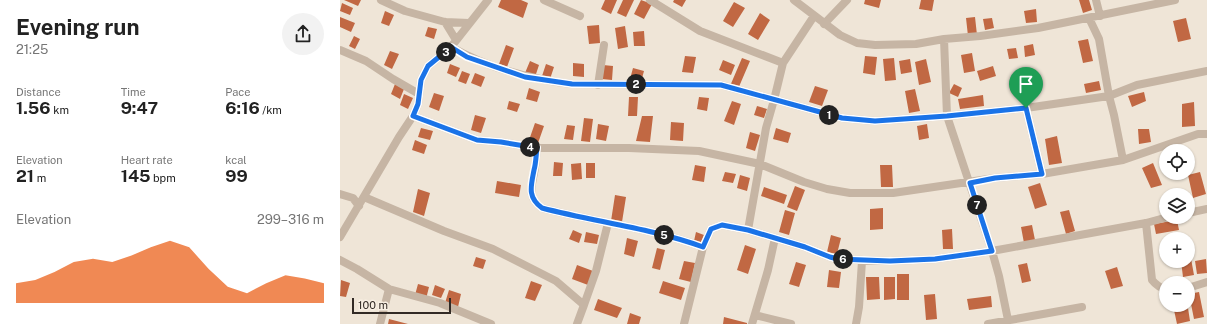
<!DOCTYPE html>
<html lang="en">
<head>
<meta charset="utf-8">
<style>
	:root { --surface:#fff; --page:#f2f2f2; --text:#222; --muted:#767676; --accent:#ea580c }
	body { margin:0; font-family:"Public Sans",sans-serif; background:var(--page); color:var(--text); height:100vh; display:flex; flex-direction:column; font-size:15px; white-space:nowrap }
	* { box-sizing:border-box; margin:0 }
	p { font-size:13px; color:var(--muted) }
	.icon { flex:none; width:22px; height:22px; fill:none; stroke:currentColor; stroke-width:2; stroke-linecap:round; stroke-linejoin:round }
	.map { position:relative; flex:1; overflow:hidden }
	.panel { display:flex; flex-direction:column; background:var(--surface); width:340px }
	.panel>* { flex:none }
	.fabs { position:absolute; left:819px; top:144px; display:grid; gap:8px }
	.fabs a { display:grid; place-items:center; width:36px; height:36px; border-radius:50%; background:var(--surface); box-shadow:0 1px 3px #0004; font-size:20px }
	.scale { position:absolute; left:12px; bottom:10px; width:99px; box-sizing:border-box; padding-left:4px; border:2px solid #322a25; border-top:0; font-size:11px; line-height:14px; white-space:nowrap; color:#322a25; -webkit-text-stroke:3px #f8efe3; paint-order:stroke }
	.pin { position:absolute; display:grid; place-items:center; width:34px; height:34px; color:#fff; margin:-41px -17px; border-radius:50% 50% 50% 0; rotate:-45deg; box-shadow:0 0 4px #0007 }
	.pin .icon { rotate:45deg }
	.km { position:absolute; width:20px; height:20px; margin:-10px; border-radius:50%; background:#222; color:#fff; font-size:11px; line-height:20px; text-align:center }
	.round { display:grid; place-items:center; flex:none; width:42px; height:42px; border-radius:21px; background:var(--page) }
	.head { display:flex; align-items:center; justify-content:space-between; height:68px; padding:0 16px }
	h1 { font-size:22px; font-weight:700; line-height:30px }
	.stats { display:grid; grid-template-columns:repeat(3,1fr); gap:6px; height:68px; padding:4px 16px }
	.stats div { display:grid; align-content:center }
	.stats b { font-size:17px; font-weight:700 }
	.stats small { font-size:11px; font-weight:400 }
	.stats p { font-size:11px }
	.chart { height:112px; padding:8px 16px }
	.chart p { display:flex; justify-content:space-between }
	.chart svg { width:100%; height:72px; margin-top:4px; fill:var(--accent); opacity:.7 }
	main { display:flex; flex:1; min-height:0 }
	.map>svg:first-child { display:block }
	.building { fill:#c16843 }
	.lines { fill:none; stroke-linecap:round; stroke-linejoin:round }
	.minor { stroke:#c6b5a4; stroke-width:8 }
	.route-casing { stroke:#fff; stroke-width:8 }
	.route { stroke:#1a73e8; stroke-width:5 }
</style>
</head>
<body>
<main>
<section class="panel">
<div class="head"><div><h1>Evening run</h1><p>21:25</p></div><a class="round"><svg class="icon" aria-label="share" viewBox="0 0 24 24"><path d="M12 15V3M7 8l5-5 5 5M5 13v7h14v-7"/></svg></a></div>
<div class="stats">
<div><p>Distance</p><b>1.56<small> km</small></b></div>
<div><p>Time</p><b>9:47</b></div>
<div><p>Pace</p><b>6:16<small> /km</small></b></div>
</div>
<div class="stats">
<div><p>Elevation</p><b>21<small> m</small></b></div>
<div><p>Heart rate</p><b>145<small> bpm</small></b></div>
<div><p>kcal</p><b>99</b></div>
</div>
<div class="chart"><p><span>Elevation</span>299–316 m</p>
<svg viewBox="0 0 160 44" preserveAspectRatio="none"><path d="M0 44V32L10 30L20 25L30 19L40 17L50 19L60 15L70 10L80 6L90 10L100 23L110 34L120 38L130 32L140 27L150 29L160 32V44z"/></svg>
</div>
</section>
<div class="map">
<svg width="867" height="324" viewBox="0 0 867 324">
	<rect width="100%" height="100%" fill="#efe5d7"/>
	<!-- building -->
	<path class="building" d="M4 0H21L18 6Z
		M161 0H181L188 3 183 18 158 7Z
		M265 0H277L271 14 261 9Z
		M283 0H294L286 17 277 13Z
		M301 0 312 4 304 19 294 14Z
		M334 0H346L342 7 333 2Z
		M525 0H541L539 8 524 4Z
		M581 0H594L592 11 579 9Z
		M739 0H749L752 10 743 13Z
		M394 2 405 8 393 27 383 21Z
		M2 3 13 8 10 15 0 11Z
		M696 9 697 22 686 23 684 11Z
		M45 11 54 15 49 26 41 23Z
		M420 13 430 20 418 40 408 34Z
		M0 17 15 23 11 32 0 27Z
		M635 17 637 35 628 36 626 18Z
		M652 18 654 28 645 30 643 19Z
		M846 18 851 39 838 42 833 21Z
		M259 25 260 43 249 44 247 26Z
		M285 26 288 47 278 49 275 28Z
		M88 27 97 29 94 39 85 36Z
		M304 31 305 46H294L293 32Z
		M14 36 20 39 15 49 9 46Z
		M748 39 753 61 743 63 738 41Z
		M693 44 695 55 685 57 684 46Z
		M166 45 174 48 167 67 159 64Z
		M676 48 678 58 669 59 667 49Z
		M50 51 59 54 52 69 44 65Z
		M632 53 635 71 624 73 621 55Z
		M345 56 356 57 353 73 342 72Z
		M525 56 537 57 535 75 523 73Z
		M402 58 410 61 398 89 390 86Z
		M554 58 556 80 545 81 543 59Z
		M570 59 572 72 561 74 559 61Z
		M586 59 591 82 579 85 575 62Z
		M383 60 395 65 391 75 379 70Z
		M190 61 199 65 195 77 185 73Z
		M233 63 244 64V77L233 76Z
		M110 64 120 68 116 77 107 73Z
		M206 64 214 67 210 79 202 76Z
		M263 65 273 66 272 80 262 79Z
		M653 66 656 76 640 81 637 71Z
		M293 68 304 71 301 82 290 79Z
		M122 71 130 74 126 84 118 81Z
		M135 73 145 77 141 87 131 83Z
		M759 81 761 90 746 93 744 84Z
		M55 84 64 89 60 99 51 94Z
		M614 84 622 88 618 97 609 93Z
		M475 86 488 90 482 106 469 102Z
		M189 88 200 92 197 102 186 99Z
		M575 89 580 111 569 113 565 91Z
		M804 92 806 101 792 107 788 96Z
		M94 93 104 96 99 111 89 107Z
		M64 94 73 98 68 109 60 105Z
		M643 95 644 106 620 109 618 99Z
		M289 97H298L297 116H288Z
		M359 97 369 98 367 111 357 109Z
		M169 101 180 104 177 112 167 109Z
		M392 101 401 104 394 125 384 121Z
		M854 102 855 126 842 127V104Z
		M417 106 427 109 424 118 414 115Z
		M135 115 146 118 141 133 131 130Z
		M302 116H313L310 142 296 141Z
		M244 118 253 119 250 142 241 141Z
		M331 122 344 123 343 141 330 140Z
		M195 123 204 126 197 146 188 143Z
		M258 124 269 126 266 141 256 139Z
		M587 124 589 138 579 140 577 126Z
		M227 125 235 126 233 140 224 139Z
		M81 128 93 131 90 140 78 137Z
		M436 128 451 133 448 143 433 139Z
		M798 129H809L811 142 799 144Z
		M410 132 420 135 415 151 406 148Z
		M717 136 722 163 709 165 705 139Z
		M75 140 87 145 84 154 72 150Z
		M214 162 223 163 222 176H213Z
		M241 163 242 179 232 180 231 164Z
		M246 163H255V178H246Z
		M813 163 822 185 811 188 802 168Z
		M355 165 366 167 364 182 352 180Z
		M540 165H552L553 187H541Z
		M385 172 396 174 393 183 382 181Z
		M860 172 866 194 853 198 848 175Z
		M400 175 410 178 407 191 397 188Z
		M157 181 181 185 179 197 155 193Z
		M700 183 707 205 695 209 688 187Z
		M455 186 465 190 457 211 447 207Z
		M424 187 447 195 444 204 421 196Z
		M78 189 90 193 84 216 73 212Z
		M275 195 286 197 282 222 271 221Z
		M543 208V229L530 230V209Z
		M445 210 455 213 449 235 439 232Z
		M729 210 735 231 726 234 720 212Z
		M837 220 839 230 816 234 814 224Z
		M692 225 695 240 684 243 681 227Z
		M612 229 613 249H603L602 230Z
		M233 230 242 234 239 243 229 239Z
		M246 232 259 235 257 244 244 242Z
		M356 232 364 235 362 243 354 241Z
		M491 235 501 238 497 254 487 252Z
		M287 238 298 241 294 257 284 254Z
		M405 245 416 249 408 274 397 270Z
		M317 248 325 250 320 270 312 268Z
		M848 253H850L854 275 843 277 841 261H848Z
		M136 257 146 260 143 269 133 266Z
		M866 259 867 273 857 274 855 261Z
		M344 261 355 263 351 282 339 279Z
		M456 262 466 265 459 287 449 284Z
		M687 263 691 281 682 283 678 265Z
		M237 265 253 271 248 285 232 279Z
		M777 267 783 286 771 289 765 271Z
		M489 270 501 272 499 288 487 287Z
		M557 274H569V300H557Z
		M526 277H539L540 299 527 300Z
		M544 277H555V299L544 300Z
		M1 280 10 283 6 297 0 296Z
		M191 281 202 285 195 301 185 298Z
		M323 281 345 288 341 300 319 293Z
		M78 284 89 287 86 299 75 295Z
		M95 285 105 289 101 298 92 295Z
		M109 290 121 294 118 307 105 303Z
		M859 292 864 317 854 319 849 294Z
		M595 294 597 319 586 320 584 295Z
		M651 296 652 307 629 310 627 299Z
		M258 299 282 308 277 318 254 310Z
		M848 308 850 321 837 324 834 310Z
		M290 313 301 317 299 324H287Z
		M384 317 407 323V324H383Z
		M49 319 68 324H48Z"/>
	<g class="lines">
		<!-- minor -->
		<path class="minor" d="M41 0 65 11 105 22 129 23
			M204 0 240 16
			M310 0 360 31 443 63 434 100 426 128 408 230
			M454 0 500 35 517 43 535 45 576 44 604 39 640 36 698 28 835 0
			M756 0 760 16
			M749 18 759 39 769 96 797 85 867 71
			M105 22 116 40
			M484 24 507 0
			M604 39 607 116 652 251 659 276 668 320
			M111 47C148 68 190 79 232 84L381 85 502 118 535 121 607 116 686 108 769 96 774 115 783 160
			M0 50 26 61 53 79 79 94
			M443 63 474 16
			M258 85 264 45
			M686 108 702 174
			M73 116 137 140 161 142 197 148H289L359 151 420 164 464 182 487 189 510 193H553L655 178 702 174 783 160 858 134H867
			M197 148C196 154 196 161 195 167 193 184 185 196 202 208 255 222 311 228 363 247
			M0 194 13 198 19 206
			M24 197 104 231 153 249 216 281 244 305 237 324
			M848 213 867 209
			M806 223 812 280C816 285 820 288 826 289
			M0 237 59 137 73 116 78 104 81 80 88 66 111 47 148 0
			M0 260 17 269 49 289 100 303 151 324
			M848 288 867 282
			M244 305 256 271 268 223
			M415 315 451 324
			M40 324 49 289
			M344 324 363 247 371 229 382 225 408 230 465 247 490 257 498 259 550 261 595 259 652 251 806 223 828 217
			M412 324 428 270 435 238
			M516 324 519 307 522 261
			M648 324 742 307"/>
	</g>
	<g class="lines">
		<!-- route casing -->
		<g class="route-casing">
			<path id="route" d="M111 47 127 57 185 77 232 84 381 85 502 118 535 121 607 116 686 108 702 174 655 178 630 183 652 251 595 259 550 261 498 259 490 257 465 247 408 230 382 225 371 229 363 247C311 228 255 222 202 208 187 197 191 186 194 170 196 163 196 155 197 148L161 142 137 140 73 116 78 104 81 80 88 66Z"/>
		</g>
		<!-- route -->
		<use href="#route" class="route"/>
	</g>
</svg>
<div class="fabs">
<a><svg class="icon" aria-label="locate" viewBox="0 0 24 24"><circle cx="12" cy="12" r="6"/><path d="M12 2v4M12 18v4M2 12h4M18 12h4"/></svg></a>
<a><svg class="icon" aria-label="layers" viewBox="0 0 24 24"><path d="M12 4l9 5-9 5-9-5zM3 14l9 5 9-5"/></svg></a>
<a>+</a>
<a>−</a>
</div>
<div class="scale">100 m</div>
<div class="pin" style="left:686px;top:108px;background:#1e9e55"><svg class="icon" aria-label="arrive" viewBox="0 0 24 24"><path d="M6 21V4h12l-3 4 3 4H6"/></svg></div>
<b class="km" style="left:489px;top:115px">1</b>
<b class="km" style="left:296px;top:84px">2</b>
<b class="km" style="left:106px;top:52px">3</b>
<b class="km" style="left:190px;top:147px">4</b>
<b class="km" style="left:324px;top:235px">5</b>
<b class="km" style="left:503px;top:259px">6</b>
<b class="km" style="left:637px;top:205px">7</b>
</div>
</main>
</body>
</html>
